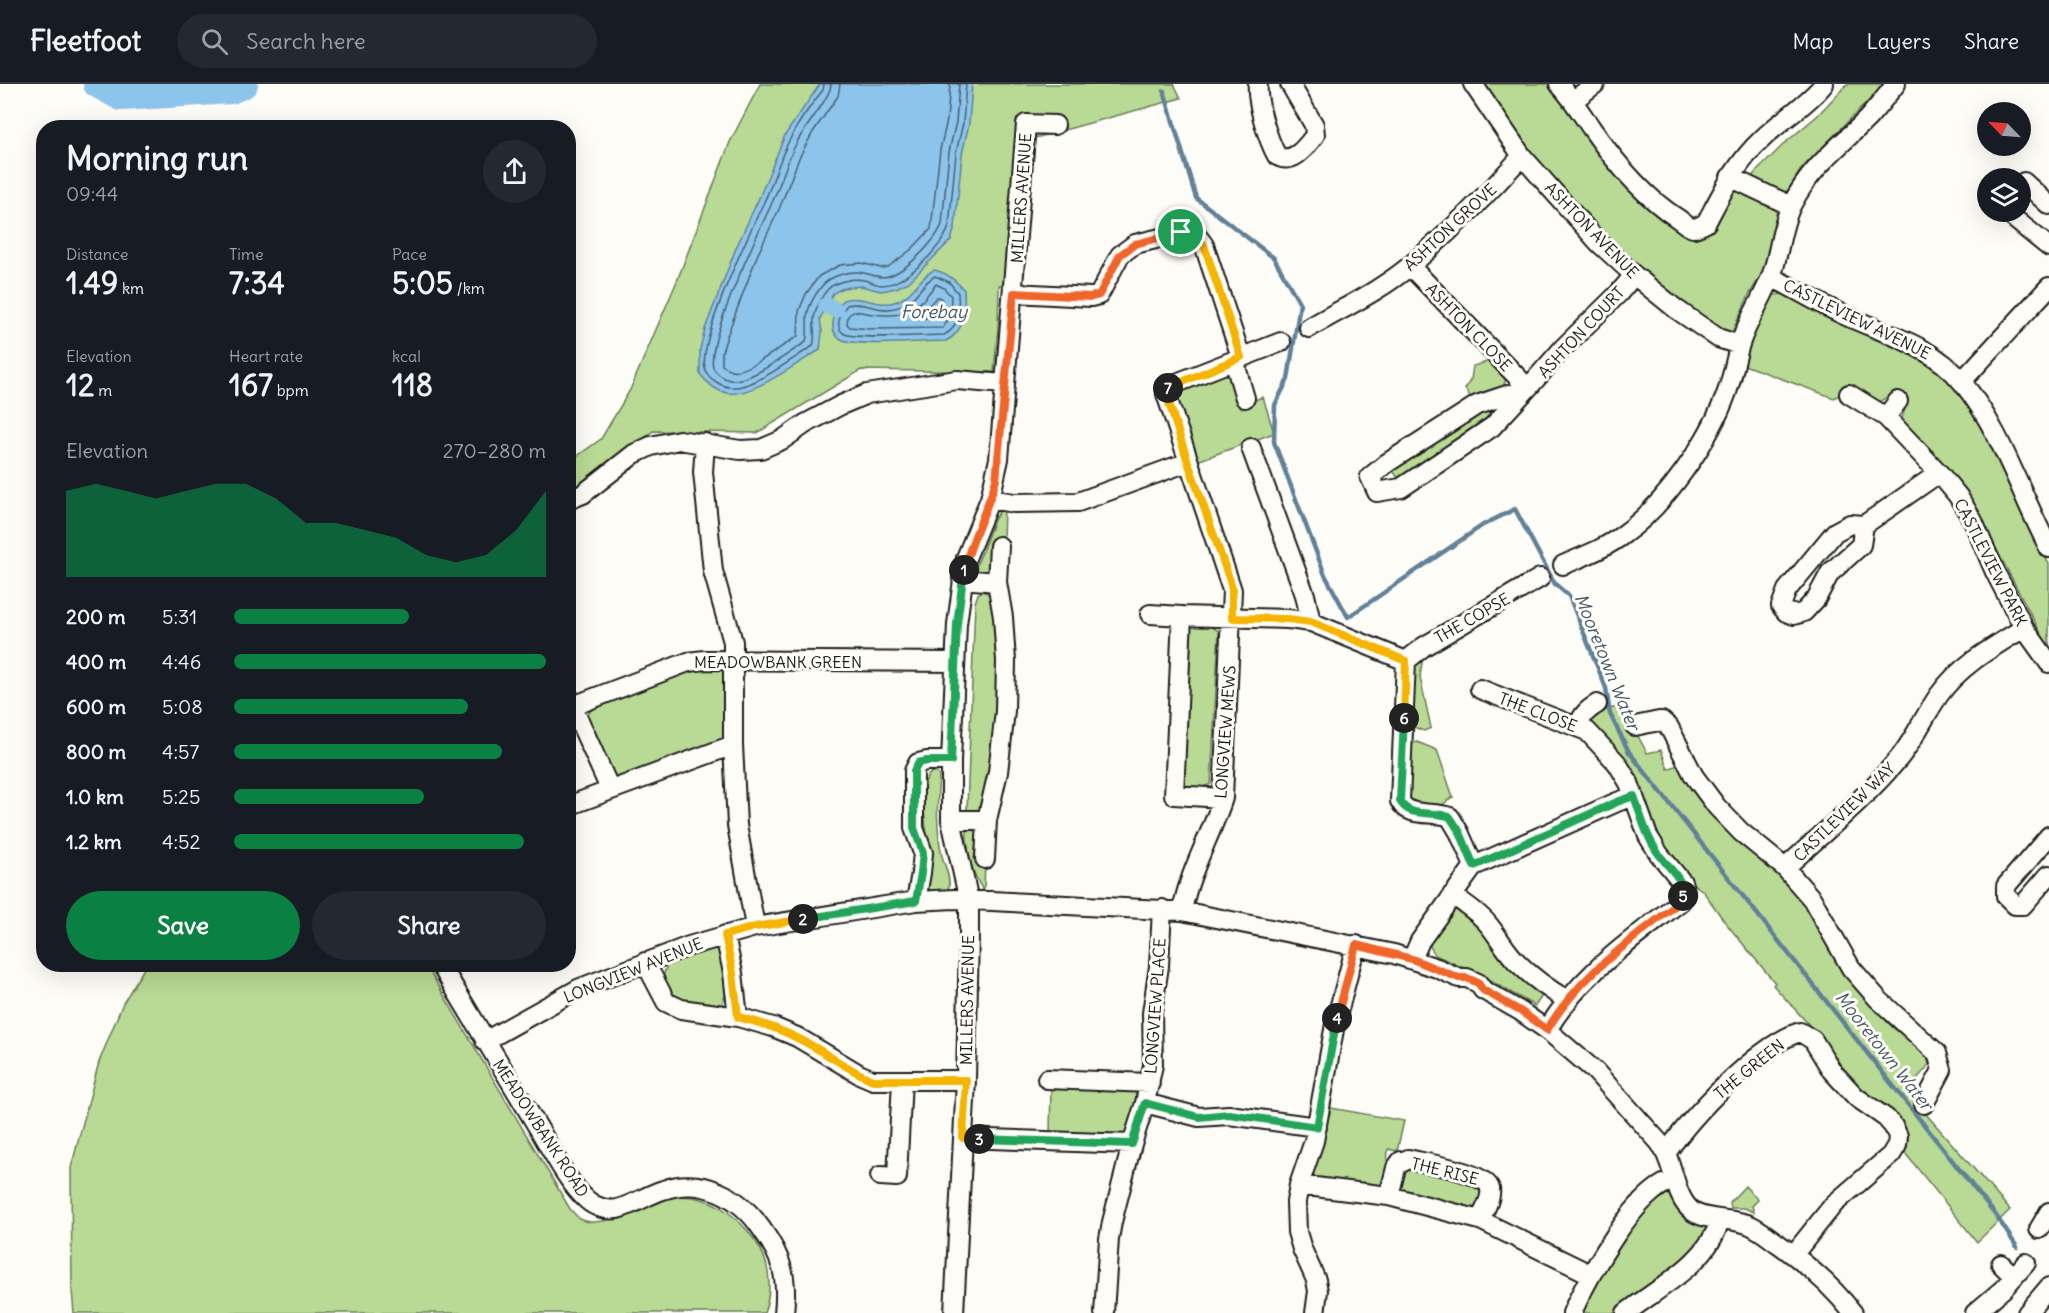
<!DOCTYPE html>
<html lang="en">
<head>
<meta charset="utf-8">
<style>
	:root { --surface:#171b24; --page:#242831; --text:#f1f3f6; --muted:#9ea1a6; --line:#363941; --accent:#0b8043 }
	body { margin:0; font-family:Delius,sans-serif; background:var(--page); color:var(--text); height:100vh; display:flex; flex-direction:column; font-size:22px; white-space:nowrap }
	* { box-sizing:border-box; margin:0 }
	p { font-size:20px; color:var(--muted) }
	.icon { flex:none; width:33px; height:33px; fill:none; stroke:currentColor; stroke-width:2; stroke-linecap:round; stroke-linejoin:round }
	.map { position:relative; flex:1; overflow:hidden }
	.sheet { position:absolute; left:36px; top:36px; width:540px; height:852px; display:flex; flex-direction:column; background:var(--surface); border-radius:24px; box-shadow:0 6px 24px #0002 }
	.sheet>* { flex:none }
	.needle { width:39px; rotate:295deg }
	.controls { position:absolute; left:1977px; top:18px; display:grid; gap:12px }
	.controls a { display:grid; place-items:center; width:54px; height:54px; border-radius:50%; background:var(--surface); box-shadow:0 6px 24px #0002; font-size:30px }
	.pin { position:absolute; display:grid; place-items:center; width:51px; height:51px; color:#fff; margin:-26px; border:3px solid #fff; border-radius:50%; box-shadow:0 2px 6px #0007 }
	.km { position:absolute; width:30px; height:30px; margin:-15px; border-radius:50%; background:#222; color:#fff; font-size:16px; line-height:30px; text-align:center }
	.round { display:grid; place-items:center; flex:none; width:63px; height:63px; border-radius:32px; background:var(--page) }
	.headline { display:flex; align-items:center; justify-content:space-between; height:102px; padding:0 30px }
	h1 { font-size:33px; font-weight:700; line-height:45px }
	.figures { display:grid; grid-template-columns:repeat(3,1fr); gap:9px; height:102px; padding:6px 30px }
	.figures div { display:grid; align-content:center }
	.figures b { font-size:30px; font-weight:700 }
	.figures small { font-size:16px; font-weight:400 }
	.figures p { font-size:16px }
	.chart { height:168px; padding:12px 30px }
	.chart p { display:flex; justify-content:space-between }
	.chart svg { width:100%; height:108px; margin-top:6px; fill:var(--accent); opacity:.7 }
	.cta { display:flex; gap:12px; margin-top:auto; padding:12px 30px }
	.cta a { flex:1; height:69px; border-radius:36px; background:var(--accent); color:#fff; font-size:24px; font-weight:700; line-height:69px; text-align:center }
	.cta a+a { background:var(--page); color:var(--text) }
	ul { padding:0 30px; list-style:none; font-size:20px }
	li { display:grid; grid-template-columns:96px 72px 1fr; align-items:center; height:45px }
	li i { height:15px; border-radius:8px; background:var(--accent) }
	header { display:flex; align-items:center; gap:36px; box-sizing:border-box; height:84px; padding:0 30px; background:var(--surface); border-bottom:2px solid var(--line) }
	header strong { font-size:28px }
	nav { display:flex; gap:33px; margin-inline-start:auto; font-size:21px }
	.search { width:420px; height:54px; background:var(--page); display:flex; align-items:center; gap:15px; box-sizing:border-box; padding:0 21px; border-radius:33px; color:var(--muted); font-size:22px }
	.map>svg:first-child { display:block }
	.green { fill:#b8da94; stroke:#6a7b58; stroke-width:1.5 }
	.water { fill:#8dc4eb; stroke:#608198; stroke-width:1.5 }
	.lines { fill:none; stroke-linecap:round; stroke-linejoin:round }
	.shore { stroke:#495f6f; stroke-width:1.5 }
	.stream { stroke:#608198; stroke-width:4.5 }
	.canal { stroke:#8dc4eb; stroke-width:16 }
	.river { stroke:#8dc4eb; stroke-width:28 }
	.minor-casing { stroke:#1c1c1c; stroke-width:22 }
	.minor { stroke:#fdfcf7; stroke-width:18 }
	.split-1-casing { stroke:#fff; stroke-width:12 }
	.split-2-casing { stroke:#fff; stroke-width:12 }
	.split-3-casing { stroke:#fff; stroke-width:12 }
	.split-4-casing { stroke:#fff; stroke-width:12 }
	.split-5-casing { stroke:#fff; stroke-width:12 }
	.split-6-casing { stroke:#fff; stroke-width:12 }
	.split-7-casing { stroke:#fff; stroke-width:12 }
	.split-8-casing { stroke:#fff; stroke-width:12 }
	.split-1 { stroke:#f0652b; stroke-width:8 }
	.split-2 { stroke:#22a559; stroke-width:8 }
	.split-3 { stroke:#f5b400; stroke-width:8 }
	.split-4 { stroke:#22a559; stroke-width:8 }
	.split-5 { stroke:#f0652b; stroke-width:8 }
	.split-6 { stroke:#22a559; stroke-width:8 }
	.split-7 { stroke:#f5b400; stroke-width:8 }
	.split-8 { stroke:#f5b400; stroke-width:8 }
	.labels { text-anchor:middle; stroke-width:6; stroke-linejoin:round; paint-order:stroke }
	.street-label { font-size:16px; fill:#1c1c1c; stroke:#fdfcf7 }
	.water-label { font-size:18px; font-style:italic; fill:#445764; stroke:#fdfcf7 }
</style>
</head>
<body>
<header>
<strong>Fleetfoot</strong>
<div class="search"><svg class="icon" aria-label="search" viewBox="0 0 24 24"><circle cx="10" cy="10" r="6"/><path d="M15 15l6 6"/></svg>Search here</div>
<nav><a>Map</a><a>Layers</a><a>Share</a></nav>
</header>
<div class="map">
<svg width="2049" height="1229" viewBox="0 0 2049 1229">
	<rect width="100%" height="100%" fill="#fdfcf7"/>
	<filter id="ink" filterUnits="userSpaceOnUse"><feTurbulence type="fractalNoise" baseFrequency=".0167" numOctaves="2"/><feDisplacementMap in="SourceGraphic" scale="12" xChannelSelector="R" yChannelSelector="G"/><feConvolveMatrix kernelMatrix="1 2 1 2 8 2 1 2 1" color-interpolation-filters="sRGB"/></filter>
	<g filter="url(#ink)">
		<!-- green -->
		<path class="green" d="M760 0H1174L1181 14 1035 54 1021 202 999 201 998 243 994 288 861 286 757 349 653 347 579 409 569 413V378L601 355 630 306 677 197 730 58Z
			M1479 0H1552L1689 148 1732 103 1775 123 1777 133 1772 163 1764 186 1749 211 1732 248 1722 249 1640 188 1552 99Z
			M1847 0H1885L1801 85 1788 107 1780 108 1751 93 1785 59 1817 32Z
			M1784 210 1838 239 1899 265 1933 284 1958 307 1981 341 1999 375 2023 434 2049 480V565L1969 413 1940 376 1901 337 1907 319 1895 308 1879 318 1852 303 1834 314 1744 281 1748 265 1769 217 1774 211Z
			M1490 277 1506 293 1503 306 1472 316 1465 305 1471 295 1473 282Z
			M1227 286 1240 321 1263 313 1274 349 1197 377 1175 312 1178 304Z
			M1494 322 1498 326 1398 394 1391 384 1477 328Z
			M1001 425H1004L1003 456 989 488 980 489 976 483 994 436Z
			M982 507 993 511 1000 623 984 728 970 729 967 725 975 519 978 510Z
			M1212 539V543L1219 547 1211 700 1205 702V706L1184 703 1182 698 1189 546 1192 540Z
			M1423 572 1420 593 1431 644 1424 647 1411 642 1414 582Z
			M713 583 724 586 726 654 625 694 614 691 587 632 593 623 691 587Z
			M1622 622 1647 669 1661 666 1668 685 1680 680 1700 715 1716 736 1794 805 1812 828 1840 881 1856 905 1892 943 1926 969 1929 980C1921 994 1912 993 1911 1013L2010 1126 1977 1158 1905 1069V1049L1839 985 1820 953 1773 901 1775 899 1725 838 1703 807 1692 799 1660 760 1591 637C1597 626 1611 625 1622 622Z
			M1417 658 1437 666 1453 713C1448 715 1445 720 1440 722 1433 725 1417 719 1410 716L1407 711 1408 665 1412 659Z
			M932 688H936L939 692C937 719 936 745 942 772 944 780 952 797 948 805 944 812 933 809 926 809 927 793 929 777 928 761 927 744 916 698 932 688Z
			M974 742 978 747 974 775H985L984 807C972 792 966 765 967 746Z
			M1456 824 1462 826 1544 909 1535 922 1482 892 1435 871 1428 859 1452 825Z
			M716 864C730 876 728 908 721 923L671 915C664 903 660 893 668 880Z
			M146 881H426L570 1125C573 1128 577 1133 580 1135 587 1139 595 1138 603 1137 622 1134 636 1124 654 1117 696 1103 729 1121 754 1155 770 1176 773 1204 764 1229H74L72 1206 71 1084 99 978 123 919Z
			M1051 1002 1135 1004 1137 1017 1127 1049 1123 1053 1050 1051Z
			M1331 1024 1404 1037 1397 1067 1388 1065C1387 1077 1388 1093 1380 1102L1321 1096 1315 1094 1312 1089 1324 1028 1330 1029Z
			M1406 1083 1469 1098 1483 1105 1479 1123 1471 1125 1402 1106 1399 1102Z
			M1745 1102 1758 1116 1752 1122 1754 1128 1744 1124H1731L1730 1118Z
			M1667 1109 1672 1111 1705 1139 1708 1144 1707 1151 1677 1182 1654 1198 1615 1229H1579L1617 1158 1656 1117Z"/>
		<!-- water -->
		<path class="water" d="M820 0H972L969 40 962 70 955 143 951 156 909 198 896 204 881 207 861 202 843 204 833 209 820 235 822 248 820 266C798 278 751 314 727 309 715 307 707 299 700 290V265L705 245 736 164 759 114 785 51Z
			M934 186C948 189 955 196 964 206 965 226 966 247 946 257 923 257 861 263 843 256 825 249 835 226 843 216 861 211 873 221 890 219 913 215 917 194 934 186Z"/>
		<g class="lines">
			<!-- shore -->
			<path class="shore" d="M824 0 823 6C811 21 799 37 790 55 779 75 774 97 764 118 751 146 694 262 706 288 710 295 721 302 729 303 751 307 793 274 813 262 816 253 813 244 814 235 815 226 822 211 828 205 836 197 853 194 864 196 870 197 876 201 882 201 905 201 944 162 949 142L956 69 963 39 966 0
				M831 0C831 13 804 44 797 58 786 78 781 100 771 121 758 150 706 256 713 283 715 289 724 295 730 296 750 299 790 268 806 258 808 250 807 243 807 235 807 224 815 210 822 202 831 191 851 186 864 189 870 190 876 193 882 193 901 193 937 157 942 140L949 68 956 38 959 0
				M840 0 838 12 813 48 799 74 780 123 757 172 727 252 722 268V281C728 285 733 288 740 286 760 280 780 263 798 252L799 227 806 210 819 192 840 181 861 179 881 184 888 183 912 165 931 145 940 66 947 36 950 0
				M935 192 949 198 958 209C959 224 960 244 944 251 925 251 858 256 845 250 833 244 841 228 847 221 861 217 875 226 889 225 916 222 918 201 935 192Z
				M936 200 944 204 951 212 950 232 943 244 869 245 850 243 847 240 848 232 854 227C881 231 902 238 924 215 928 210 932 205 936 200Z
				M937 213H940L942 216 939 234H920V230Z"/>
			<!-- stream -->
			<path class="stream" d="M1164 7 1196 114 1274 174 1300 220 1288 295 1275 321 1274 358 1325 491 1348 533 1483 441 1515 425 1555 500 1569 512 1606 604 1610 630 1629 668 1997 1133 2017 1163"/>
			<!-- canal -->
			<path class="canal" d="M826 221 836 226"/>
			<!-- river -->
			<path class="river" d="M97 0 121 13 231 6 244 0"/>
			<!-- minor casing -->
			<g class="minor-casing">
				<path id="minor" d="M1258 0C1256 18 1268 56 1277 72 1293 81 1306 63 1315 51L1314 41 1290 0
					M1473 0 1522 72 1599 159 1634 191 1676 225 1718 254 1739 261
					M1559 0C1572 14 1581 29 1592 45 1615 78 1643 112 1677 134 1682 137 1687 143 1693 144 1697 144 1702 141 1706 139 1722 109 1736 79 1762 55 1782 35 1806 22 1824 0
					M1574 16 1595 0
					M1730 93 1791 122
					M2020 102 2024 98 2049 121
					M2006 128 2049 163
					M1410 182 1528 304 1492 343 1401 404 1377 408 1370 393 1387 379 1477 321 1528 304 1564 263 1619 209 1634 191
					M1771 193C1796 205 1819 220 1844 231 1885 250 1933 261 1962 298 2002 347 2020 409 2049 464
					M1014 209 1091 213 1099 211 1120 171 1135 160 1190 147 1198 153 1204 161 1241 273
					M1309 244C1343 224 1380 207 1411 181 1450 148 1488 110 1522 72
					M1234 276 1245 314
					M1962 297 2049 203
					M1849 310 1886 333 1939 389 1958 412 1973 437 1995 488 2024 544 2049 579
					M1886 333 1898 317
					M705 359 703 388 713 487 733 558V661L737 741 755 843
					M1251 364 1305 511 1311 538
					M990 415 1014 419 1078 418 1188 378
					M568 416 583 410 634 370 651 362 679 356 740 366 761 365 782 356 805 340 841 321 867 310 957 296 1004 300
					M1864 441 1850 440 1835 448 1787 506 1781 522 1786 528 1794 531 1804 528 1816 515 1830 489 1861 461 1864 441 1939 389
					M1563 481C1584 472 1606 464 1624 450 1665 421 1710 356 1727 308 1733 292 1735 276 1740 260 1748 235 1764 213 1772 190 1780 167 1781 141 1792 120 1812 82 1838 64 1867 35 1877 24 1886 12 1896 0
					M962 495 997 498
					M1150 530 1182 532
					M1406 577 1400 717C1409 735 1433 726 1450 733L1459 748 1474 782
					M1480 605 1587 647 1617 679 1629 699 1648 752 1659 770 1682 798 1685 808 1681 817C1630 858 1582 888 1547 946
					M568 612 610 705
					M573 622 688 578 705 576 955 578
					M1578 642C1582 631 1587 626 1597 620
					M1635 642 1659 637H1662L1669 643 1694 692 1717 723 1741 748 1785 784 1812 815 1851 884 1878 915 1937 969 1942 986 1924 1020
					M1223 714 1174 711 1182 532 1288 535 1311 538 1406 577 1423 563 1540 494
					M568 722 733 661
					M951 736H987
					M2049 752 2006 802V812L2015 821H2023L2049 791
					M985 775 987 736 998 688 1005 627 1006 577 1003 533 997 498 999 462
					M1785 784C1824 748 1866 714 1900 673 1915 654 1925 631 1939 611 1960 581 1993 563 2024 544
					M1452 811C1464 819 1478 828 1488 840 1499 853 1506 868 1519 880 1533 894 1550 906 1567 916
					M916 817 921 789 923 769 914 744V687L918 679 927 677H951
					M1182 827C1190 785 1210 754 1223 714L1232 506 1166 310 1169 302 1281 258
					M725 851 733 889 738 933
					M1412 875 1420 857 1474 782 1617 718 1634 712
					M645 878 666 918 681 925 738 933 773 943 797 953 859 990 873 996H966
					M440 880C473 936 506 990 539 1045 552 1067 568 1099 587 1116 595 1123 607 1127 617 1125 633 1121 647 1111 663 1106 702 1092 739 1112 761 1144 782 1173 788 1193 784 1229
					M485 957 578 905 689 862 755 843 916 817 954 815 1182 827 1394 870 1437 884 1459 894H1467L1478 899 1483 906 1520 927 1547 946 1595 987 1659 1058C1675 1078 1673 1112 1692 1127 1705 1137 1733 1134 1750 1141 1761 1146 1770 1154 1780 1161 1808 1181 1832 1202 1853 1229
					M1047 995 1150 999
					M1145 1019 1199 1033 1229 1031 1317 1043
					M963 1054 1132 1060
					M1667 1068C1691 1033 1758 961 1800 948L1813 956 1832 987 1856 1013 1886 1034 1893 1042 1898 1052 1897 1061 1891 1071 1834 1120 1794 1170
					M880 1092 897 1093 902 996
					M1299 1101 1389 1112 1480 1136 1590 1190
					M1389 1112 1396 1084 1401 1077 1403 1078 1408 1075C1424 1079 1487 1088 1490 1105 1492 1114 1484 1127 1480 1136
					M2039 1145 2049 1128
					M2001 1180 2014 1193
					M954 1229 966 996 969 850V817L951 736V677L957 540 966 474 990 415 999 375 1026 40 1055 41
					M1104 1229 1109 1155 1112 1138 1132 1060 1145 1019 1153 981 1152 929 1159 882 1162 825
					M1315 1229 1318 1207 1316 1196 1302 1165 1297 1148 1296 1118 1299 1101 1314 1057 1335 940 1356 861
					M1572 1229C1586 1196 1638 1101 1675 1096
					M1626 1229C1659 1203 1710 1178 1720 1135
					M1975 1229 2003 1205 2026 1179
					M2027 1229 2049 1203"/>
			</g>
			<!-- minor -->
			<use href="#minor" class="minor"/>
		</g>
	</g>
	<g class="lines" filter="url(#ink)">
		<!-- split-1 casing -->
		<g class="split-1-casing">
			<path id="split-1" d="M964 486C971 455 987 427 996 396L1014 209 1091 213 1099 211 1120 171 1135 160 1181 148"/>
		</g>
		<!-- split-2 casing -->
		<g class="split-2-casing">
			<path id="split-2" d="M803 835 916 817 921 789 923 769 914 744V687L918 679 927 677H951L957 540 964 486"/>
		</g>
		<!-- split-3 casing -->
		<g class="split-3-casing">
			<path id="split-3" d="M803 835 755 843 725 851 733 889 738 933C758 938 777 944 795 953 822 965 845 985 873 996H966L963 1054 979 1055"/>
		</g>
		<!-- split-4 casing -->
		<g class="split-4-casing">
			<path id="split-4" d="M979 1055 1132 1060 1145 1019 1199 1033 1229 1030 1317 1043 1337 934"/>
		</g>
		<!-- split-5 casing -->
		<g class="split-5-casing">
			<path id="split-5" d="M1337 934 1356 861 1412 875 1459 894H1467L1478 899 1483 906 1520 927 1547 946C1581 889 1631 857 1681 817L1683 812"/>
		</g>
		<!-- split-6 casing -->
		<g class="split-6-casing">
			<path id="split-6" d="M1404 634 1400 717C1409 735 1433 726 1450 733L1460 748 1474 782 1617 718 1634 712C1641 732 1646 752 1658 769 1668 783 1680 792 1685 808L1683 812"/>
		</g>
		<!-- split-7 casing -->
		<g class="split-7-casing">
			<path id="split-7" d="M1168 304 1166 310 1188 378 1230 497 1232 506V534L1288 535 1311 538 1406 577 1404 634"/>
		</g>
		<!-- split-8 casing -->
		<g class="split-8-casing">
			<path id="split-8" d="M1168 304 1241 273 1204 161 1198 153 1190 147 1181 148"/>
		</g>
		<!-- split-1 -->
		<use href="#split-1" class="split-1"/>
		<!-- split-2 -->
		<use href="#split-2" class="split-2"/>
		<!-- split-3 -->
		<use href="#split-3" class="split-3"/>
		<!-- split-4 -->
		<use href="#split-4" class="split-4"/>
		<!-- split-5 -->
		<use href="#split-5" class="split-5"/>
		<!-- split-6 -->
		<use href="#split-6" class="split-6"/>
		<!-- split-7 -->
		<use href="#split-7" class="split-7"/>
		<!-- split-8 -->
		<use href="#split-8" class="split-8"/>
	</g>
	<g class="labels">
		<!-- street labels -->
		<g class="street-label">
			<text transform="translate(1021 114) rotate(-86)" y="6">MILLERS AVENUE</text>
			<text transform="translate(1450 143) rotate(-43)" y="6">ASHTON GROVE</text>
			<text transform="translate(1592 146) rotate(46)" y="6">ASHTON AVENUE</text>
			<text transform="translate(1857 235) rotate(26)" y="6">CASTLEVIEW AVENUE</text>
			<text transform="translate(1469 243) rotate(46)" y="6">ASHTON CLOSE</text>
			<text transform="translate(1581 248) rotate(-47)" y="6">ASHTON COURT</text>
			<text transform="translate(1991 478) rotate(63)" y="6">CASTLEVIEW PARK</text>
			<text transform="translate(1472 534) rotate(-30)" y="6">THE COPSE</text>
			<text x="778" y="584">MEADOWBANK GREEN</text>
			<text transform="translate(1538 628) rotate(21)" y="6">THE CLOSE</text>
			<text transform="translate(1225 648) rotate(-86)" y="6">LONGVIEW MEWS</text>
			<text transform="translate(1844 728) rotate(-44)" y="6">CASTLEVIEW WAY</text>
			<text transform="translate(633 886) rotate(-22)" y="6">LONGVIEW AVENUE</text>
			<text transform="translate(967 916) rotate(-89)" y="6">MILLERS AVENUE</text>
			<text transform="translate(1155 922) rotate(-86)" y="6">LONGVIEW PLACE</text>
			<text transform="translate(1749 985) rotate(-39)" y="6">THE GREEN</text>
			<text transform="translate(541 1044) rotate(57)" y="6">MEADOWBANK ROAD</text>
			<text transform="translate(1445 1087) rotate(14)" y="6">THE RISE</text>
		</g>
		<!-- water labels -->
		<g class="water-label">
			<text x="934" y="234">Forebay</text>
			<text transform="translate(1607 578) rotate(68)" y="6">Mooretown Water</text>
			<text transform="translate(1884 967) rotate(52)" y="6">Mooretown Water</text>
		</g>
	</g>
</svg>
<div class="controls">
<a><svg class="needle" viewBox="-14 -14 28 28"><path d="M0-13l5 13h-10z" fill="#e53935"/><path d="M0 13l5-13h-10z" fill="#9ea1a6"/></svg></a>
<a><svg class="icon" aria-label="layers" viewBox="0 0 24 24"><path d="M12 4l9 5-9 5-9-5zM3 14l9 5 9-5"/></svg></a>
</div>
<div class="pin" style="left:1181px;top:148px;background:#1e9e55"><svg class="icon" aria-label="arrive" viewBox="0 0 24 24"><path d="M6 21V4h12l-3 4 3 4H6"/></svg></div>
<b class="km" style="left:964px;top:486px">1</b>
<b class="km" style="left:803px;top:835px">2</b>
<b class="km" style="left:979px;top:1055px">3</b>
<b class="km" style="left:1337px;top:934px">4</b>
<b class="km" style="left:1683px;top:812px">5</b>
<b class="km" style="left:1404px;top:634px">6</b>
<b class="km" style="left:1168px;top:304px">7</b>
<section class="sheet">
<div class="headline"><div><h1>Morning run</h1><p>09:44</p></div><a class="round"><svg class="icon" aria-label="share" viewBox="0 0 24 24"><path d="M12 15V3M7 8l5-5 5 5M5 13v7h14v-7"/></svg></a></div>
<div class="figures">
<div><p>Distance</p><b>1.49<small> km</small></b></div>
<div><p>Time</p><b>7:34</b></div>
<div><p>Pace</p><b>5:05<small> /km</small></b></div>
</div>
<div class="figures">
<div><p>Elevation</p><b>12<small> m</small></b></div>
<div><p>Heart rate</p><b>167<small> bpm</small></b></div>
<div><p>kcal</p><b>118</b></div>
</div>
<div class="chart"><p><span>Elevation</span>270–280 m</p>
<svg viewBox="0 0 160 44" preserveAspectRatio="none"><path d="M0 44V9L10 6L20 9L30 12L40 9L50 6L60 6L70 12L80 22L90 22L100 25L110 28L120 35L130 38L140 35L150 25L160 9V44z"/></svg>
</div>
<ul>
<li><b>200 m</b>5:31<i style="width:56%"></i></li>
<li><b>400 m</b>4:46<i style="width:100%"></i></li>
<li><b>600 m</b>5:08<i style="width:75%"></i></li>
<li><b>800 m</b>4:57<i style="width:86%"></i></li>
<li><b>1.0 km</b>5:25<i style="width:61%"></i></li>
<li><b>1.2 km</b>4:52<i style="width:93%"></i></li>
</ul>
<div class="cta"><a>Save</a><a>Share</a></div>
</section>
</div>
</body>
</html>
